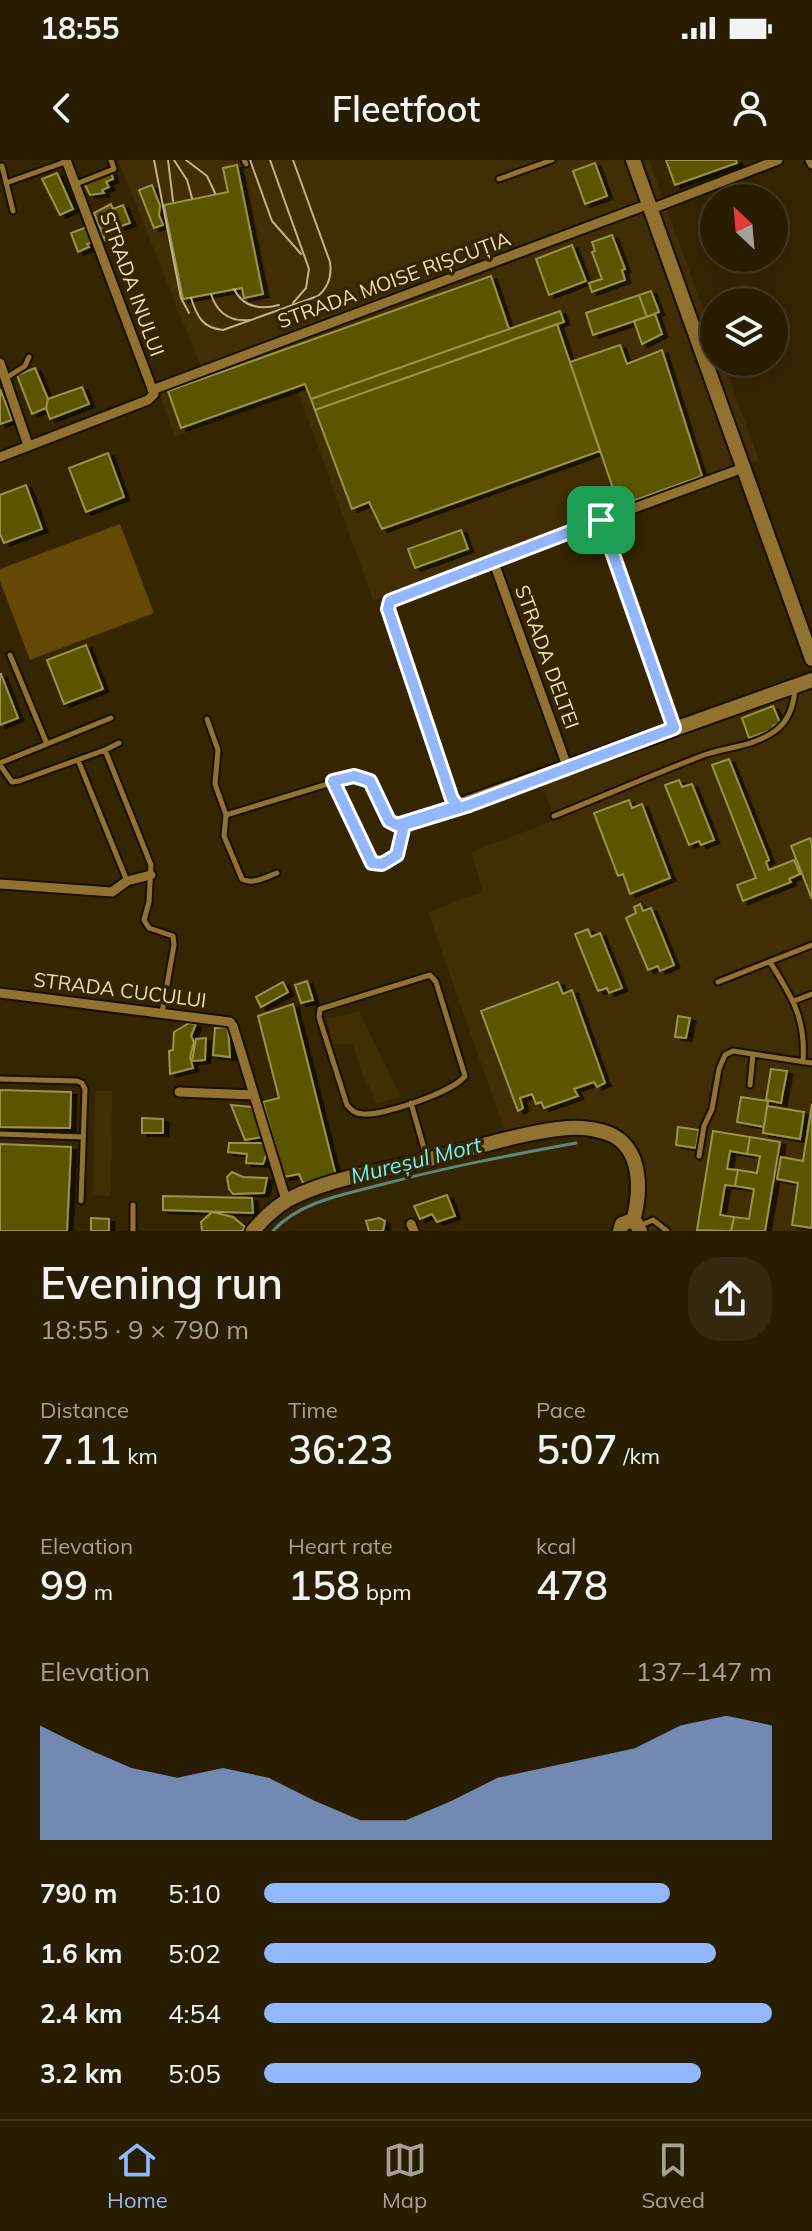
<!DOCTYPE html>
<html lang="en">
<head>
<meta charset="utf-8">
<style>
	:root { --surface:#281c01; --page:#342910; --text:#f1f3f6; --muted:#a5a199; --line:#443a23; --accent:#93b7fd }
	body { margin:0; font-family:Mulish,sans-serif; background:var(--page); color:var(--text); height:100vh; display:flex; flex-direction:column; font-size:30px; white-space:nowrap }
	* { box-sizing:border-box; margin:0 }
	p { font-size:26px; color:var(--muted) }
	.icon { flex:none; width:44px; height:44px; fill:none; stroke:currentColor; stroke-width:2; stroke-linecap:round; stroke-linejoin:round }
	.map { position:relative; height:1071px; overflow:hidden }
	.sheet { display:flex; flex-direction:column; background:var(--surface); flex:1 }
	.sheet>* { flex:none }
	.needle { width:52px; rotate:334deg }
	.controls { position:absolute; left:700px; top:24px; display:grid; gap:16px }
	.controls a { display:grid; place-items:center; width:88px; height:88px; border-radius:50%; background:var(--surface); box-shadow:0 8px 32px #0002,0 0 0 2px var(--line); font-size:40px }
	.pin { position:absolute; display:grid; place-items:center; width:68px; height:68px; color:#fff; margin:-34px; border-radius:16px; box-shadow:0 4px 12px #0006 }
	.round { display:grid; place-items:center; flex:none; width:84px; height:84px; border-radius:32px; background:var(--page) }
	.head { display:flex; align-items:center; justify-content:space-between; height:136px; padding:0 40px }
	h1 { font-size:44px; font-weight:600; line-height:60px }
	.figures { display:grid; grid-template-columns:repeat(3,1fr); gap:12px; height:136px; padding:8px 40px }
	.figures div { display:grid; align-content:center }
	.figures b { font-size:40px; font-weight:600 }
	.figures small { font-size:22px; font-weight:400 }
	.figures p { font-size:22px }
	.chart { height:224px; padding:16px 40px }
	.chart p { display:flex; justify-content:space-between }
	.chart svg { width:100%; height:144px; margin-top:8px; fill:var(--accent); opacity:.7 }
	ul { padding:0 40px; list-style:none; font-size:26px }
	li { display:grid; grid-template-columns:128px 96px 1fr; align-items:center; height:60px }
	li i { height:20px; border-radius:10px; background:var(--accent) }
	.status { display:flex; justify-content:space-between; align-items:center; height:56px; padding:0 40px; background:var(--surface); direction:ltr }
	.status svg { height:22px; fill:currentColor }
	header { display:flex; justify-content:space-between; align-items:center; height:104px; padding:0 40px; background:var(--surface); font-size:36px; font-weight:600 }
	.tab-bar { display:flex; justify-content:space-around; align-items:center; height:112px; border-top:2px solid var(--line); background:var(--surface); font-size:22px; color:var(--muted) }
	.tab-bar a { display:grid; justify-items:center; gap:4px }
	.tab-bar .on { color:var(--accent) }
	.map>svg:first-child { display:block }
	.built { fill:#412e04 }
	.green { fill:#644906 }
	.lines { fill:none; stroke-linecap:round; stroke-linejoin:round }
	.stream { stroke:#5e8680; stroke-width:3 }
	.building { fill:#5c5401; stroke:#9b934d; stroke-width:2; filter:url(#shadow) }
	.lane-casing { stroke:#190f00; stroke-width:9 }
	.street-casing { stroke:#190f00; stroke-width:13 }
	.secondary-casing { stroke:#190f00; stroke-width:18 }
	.lane { stroke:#927230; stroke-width:5 }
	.street { stroke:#927230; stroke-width:9 }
	.secondary { stroke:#927230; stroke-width:14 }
	.tram { stroke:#c1b190; stroke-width:2 }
	.route-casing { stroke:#fff; stroke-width:16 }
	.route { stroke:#93b7fd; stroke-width:10 }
	.labels { text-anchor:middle; stroke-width:7; stroke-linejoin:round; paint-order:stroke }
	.street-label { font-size:20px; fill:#eddcbc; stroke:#352501 }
	.water-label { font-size:22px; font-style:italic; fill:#6feffa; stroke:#352501 }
</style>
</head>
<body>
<div class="status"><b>18:55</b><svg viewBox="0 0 49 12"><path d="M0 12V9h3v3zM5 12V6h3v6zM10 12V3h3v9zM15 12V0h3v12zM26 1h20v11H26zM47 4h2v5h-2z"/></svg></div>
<header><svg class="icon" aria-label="back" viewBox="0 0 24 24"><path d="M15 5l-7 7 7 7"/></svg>Fleetfoot<svg class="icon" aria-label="person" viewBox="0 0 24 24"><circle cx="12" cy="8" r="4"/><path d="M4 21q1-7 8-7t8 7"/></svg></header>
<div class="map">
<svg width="812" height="1071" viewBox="0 0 812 1071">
	<defs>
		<filter id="shadow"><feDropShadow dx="5.5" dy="3" stdDeviation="0" flood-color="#0009"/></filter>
	</defs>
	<rect width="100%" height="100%" fill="#352501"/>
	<!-- built -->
	<path class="built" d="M118 0H649L714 179V202H723L759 300 373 440 298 231 175 277 156 224 201 207Z
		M812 520V1071H640L634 1002 609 974 619 968 600 965H539L505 972 428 752 483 732 471 692 555 660 539 617Z
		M359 851 401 937 376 944 369 925 366 926 353 884H333L326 858 348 855Z
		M95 931H112L111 1036 93 1035Z"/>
	<!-- green -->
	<path class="green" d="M120 364 154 453 30 500 0 421V409Z"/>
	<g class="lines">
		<!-- stream -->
		<path class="stream" d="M273 1071C300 1041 346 1034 384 1024 447 1007 511 995 576 983"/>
	</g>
	<!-- building -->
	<path class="building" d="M666 0H736L737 3 675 25Z
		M595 3 607 36 585 44 573 11Z
		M237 5 263 134 244 138 242 128 183 139 164 45 228 32 223 8Z
		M111 12 113 19 106 22 109 27 102 30 104 33 90 35 84 23Z
		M57 13 73 49 60 55 42 19Z
		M152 25 160 46 159 55 163 65 154 68 139 30Z
		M111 44 113 49 123 45 130 63 116 68 120 77 105 80 94 53Z
		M87 67 93 82 87 84 89 87 78 92 71 73Z
		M612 75 625 109 622 110 625 120 592 132 589 123 602 119 592 92 595 91 592 82Z
		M572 85 586 121 549 135 536 99Z
		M491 116 509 169 311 239 305 224 181 268 168 231Z
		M651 131 659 152 647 157 639 135Z
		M639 135 647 157 593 175 586 153Z
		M560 151 564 162 315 250 311 239Z
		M655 154 662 174 642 184 634 161Z
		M557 164 600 291 382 369 369 342 352 349 315 250Z
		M620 185 627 204 662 190 702 316 619 346 570 202Z
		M35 208 48 239 46 248 32 254 17 215Z
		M82 227 89 244 50 259 46 248 48 239Z
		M0 229 12 260 0 264Z
		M108 293 124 337 86 352 69 308Z
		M26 325 42 369 4 383 0 374V335Z
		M461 370 468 389 415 408 408 389Z
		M86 485 103 529 64 544 47 500Z
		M1 514 18 558 0 565V515Z
		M773 546 780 563 773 566 774 569 749 578 742 558Z
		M729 599 769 700 766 702 769 710 794 700 800 714 789 719 791 722 743 741 737 725 756 718 712 605Z
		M679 620 682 627 692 624 714 680 701 685 699 681 689 685 665 625Z
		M629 640 632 648 642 644 670 718 630 734 623 714 618 716 594 653Z
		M810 678 812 684V739L791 686Z
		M640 744 643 751 651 748 674 805 660 811 658 806 648 810 626 758 636 753 634 747Z
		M588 769 591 777 600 773 622 828 609 833 607 828 598 831 575 774Z
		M307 821 313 840 301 843 295 825Z
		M283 822 288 832 261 847 256 837Z
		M558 822 563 834 572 830 605 923 597 927 594 922 574 929 578 936 544 948 541 942 536 944 532 934 520 938 523 948 518 951 481 851Z
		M293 844 336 1016 303 1023 299 1014 284 1017 263 942 279 938 258 856Z
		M293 844 336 1016 303 1023 299 1014 284 1017 263 942 279 938 258 856Z
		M678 856 690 858 686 878 675 877Z
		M189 863 196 864 191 876 194 882 190 897 193 908 170 914 169 891 173 890 174 872Z
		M228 867 230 897 213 895 215 868Z
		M206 878 205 900 192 901 196 879Z
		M771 909 787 911 781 943 766 940Z
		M0 930 71 932 70 968 0 967Z
		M741 937 768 941 764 967 737 962Z
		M812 944V1068L792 1065 798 1023 777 1019 781 997 803 1001Z
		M231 945 252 947 262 977 245 980Z
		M767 946 804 952 800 979 763 973Z
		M142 958 163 959V973H142Z
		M678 967 699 970 696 988 676 985Z
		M713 971 750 977 747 994 730 991 727 1009 738 1010 735 1026 725 1025 720 1055 734 1057 731 1071 697 1070Z
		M750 977 780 982 765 1071H731L734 1057 749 1059 754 1029 735 1026 738 1010 757 1013 760 996 747 994Z
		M229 983H263L268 990 263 1004 246 1003 247 994 228 992Z
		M0 984 71 987 67 1071H0Z
		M232 1012 243 1017 267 1018 264 1033 233 1034 229 1029 227 1017Z
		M447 1035 455 1056 437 1062 432 1054 420 1059 414 1046Z
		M163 1036 252 1038 253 1053 163 1050Z
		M212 1052 233 1057 245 1067 242 1071H202L201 1062Z
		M91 1058 109 1059V1071H91Z
		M379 1058 385 1061 383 1071H369L366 1061Z"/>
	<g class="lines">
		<!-- lane casing -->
		<g class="lane-casing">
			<path id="lane" d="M244 0 246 4
				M2 6 13 51
				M499 19 552 0
				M6 23 65 2
				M76 24 114 9 111 0
				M6 218 25 206 29 197
				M10 495 47 584
				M207 559 218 590 215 624 226 655
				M105 590 119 583
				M78 600 127 721
				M0 603 111 558
				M0 605 12 622 19 621 105 590 151 705 149 742 144 760 149 768 173 776 174 785 162 853
				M333 621 372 703 382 704 397 695 404 665
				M554 656C604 636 654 614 704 595 727 587 755 586 775 571 789 561 794 545 795 528
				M277 713C266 717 253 725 242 719L224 676 226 655 354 616C378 618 379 643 389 661L397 665 456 647
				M770 802C792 837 806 858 803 902
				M430 815 436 822 465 916C455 931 383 956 364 954 356 954 352 951 347 945L319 857 320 849Z
				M718 822 812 785
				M794 841 812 834
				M0 919 77 921 82 923 85 929 81 1041
				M750 925 753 894
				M411 943 427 999
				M0 974 83 977
				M699 996 704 966 712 949 719 909 725 895 733 891 812 903
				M639 1066 653 1060 667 1071
				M133 1071V1045"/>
		</g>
		<!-- street casing -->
		<g class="street-casing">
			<path id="street" d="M810 0 812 4
				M651 49 778 0
				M0 203 28 285
				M152 230 649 44
				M0 297 148 240 154 234 66 0
				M601 360 674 568
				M493 400 567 606
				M458 646 452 639 388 449 390 441 493 400 743 308
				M0 724 112 732 127 721 151 715
				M0 833 230 862 233 866 286 1040
				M179 932 254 935
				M411 1064 414 1071"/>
		</g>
		<!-- secondary casing -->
		<g class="secondary-casing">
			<path id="secondary" d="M633 0 812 499
				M458 646 812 520
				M253 1071C266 1055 280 1042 300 1034 341 1016 388 1010 430 999 471 989 527 971 568 968 581 967 597 969 610 974 643 989 641 1032 633 1061
				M620 1071 622 1064 630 1061 636 1063 640 1071"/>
		</g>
		<!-- lane -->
		<use href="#lane" class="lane"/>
		<!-- street -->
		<use href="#street" class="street"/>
		<!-- secondary -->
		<use href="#secondary" class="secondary"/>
		<!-- tram -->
		<path class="tram" d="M154 0 181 138 189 153
			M168 0 173 41
			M174 0 187 20 192 38
			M186 0 207 16 215 33
			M250 0 272 61 301 94
			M270 0 309 109 306 128 293 143
			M234 129C243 147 260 150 279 145
			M211 134C217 153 230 162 250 160
			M191 138C197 156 202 168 223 170L318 136C329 127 332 116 330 102L293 0"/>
	</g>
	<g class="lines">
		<!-- route casing -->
		<g class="route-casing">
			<path id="route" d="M601 360 390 441 388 449 452 639 458 646 397 665 389 661 370 621 354 616 333 621 372 703 382 704 397 695 404 665 469 645 674 568 601 360"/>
		</g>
		<!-- route -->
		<use href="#route" class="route"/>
	</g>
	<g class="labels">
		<!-- street labels -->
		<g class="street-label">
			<text transform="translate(394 120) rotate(-20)" y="7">STRADA MOISE RIȘCUȚIA</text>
			<text transform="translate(132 124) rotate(70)" y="7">STRADA INULUI</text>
			<text transform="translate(547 497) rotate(70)" y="7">STRADA DELTEI</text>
			<text transform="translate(120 830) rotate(7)" y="7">STRADA CUCULUI</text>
		</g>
		<!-- water labels -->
		<g class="water-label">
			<text transform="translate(416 1000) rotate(-14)" y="8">Mureșul Mort</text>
		</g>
	</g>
</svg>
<div class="controls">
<a><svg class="needle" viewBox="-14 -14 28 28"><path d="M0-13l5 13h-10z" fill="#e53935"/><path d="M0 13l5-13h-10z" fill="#a5a199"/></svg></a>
<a><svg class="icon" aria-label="layers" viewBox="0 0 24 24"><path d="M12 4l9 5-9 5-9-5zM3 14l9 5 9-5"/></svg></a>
</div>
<div class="pin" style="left:601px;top:360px;background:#1e9e55"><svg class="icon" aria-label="arrive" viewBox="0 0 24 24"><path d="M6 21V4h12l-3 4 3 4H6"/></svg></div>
</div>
<section class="sheet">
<div class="head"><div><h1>Evening run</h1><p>18:55 · 9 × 790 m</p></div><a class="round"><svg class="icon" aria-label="share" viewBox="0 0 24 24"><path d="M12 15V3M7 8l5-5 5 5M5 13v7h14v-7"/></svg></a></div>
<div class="figures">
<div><p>Distance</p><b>7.11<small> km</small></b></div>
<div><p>Time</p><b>36:23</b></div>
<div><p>Pace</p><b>5:07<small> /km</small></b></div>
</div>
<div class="figures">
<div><p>Elevation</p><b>99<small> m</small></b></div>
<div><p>Heart rate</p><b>158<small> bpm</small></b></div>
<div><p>kcal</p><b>478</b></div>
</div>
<div class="chart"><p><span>Elevation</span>137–147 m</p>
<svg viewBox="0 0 160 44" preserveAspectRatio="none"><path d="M0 44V9L10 16L20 22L30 25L40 22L50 25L60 32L70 38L80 38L90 32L100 25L110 22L120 19L130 16L140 9L150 6L160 9V44z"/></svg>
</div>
<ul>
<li><b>790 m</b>5:10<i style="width:80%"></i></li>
<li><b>1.6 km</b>5:02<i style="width:89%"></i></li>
<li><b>2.4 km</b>4:54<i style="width:100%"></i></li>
<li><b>3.2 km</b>5:05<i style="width:86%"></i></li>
</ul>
</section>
<nav class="tab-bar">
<a class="on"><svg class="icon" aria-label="home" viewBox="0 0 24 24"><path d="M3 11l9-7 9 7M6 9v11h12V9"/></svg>Home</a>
<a><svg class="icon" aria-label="map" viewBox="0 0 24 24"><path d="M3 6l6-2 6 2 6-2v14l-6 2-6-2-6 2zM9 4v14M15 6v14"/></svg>Map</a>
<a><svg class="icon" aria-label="saved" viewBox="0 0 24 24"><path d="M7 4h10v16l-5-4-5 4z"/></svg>Saved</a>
</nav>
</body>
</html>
